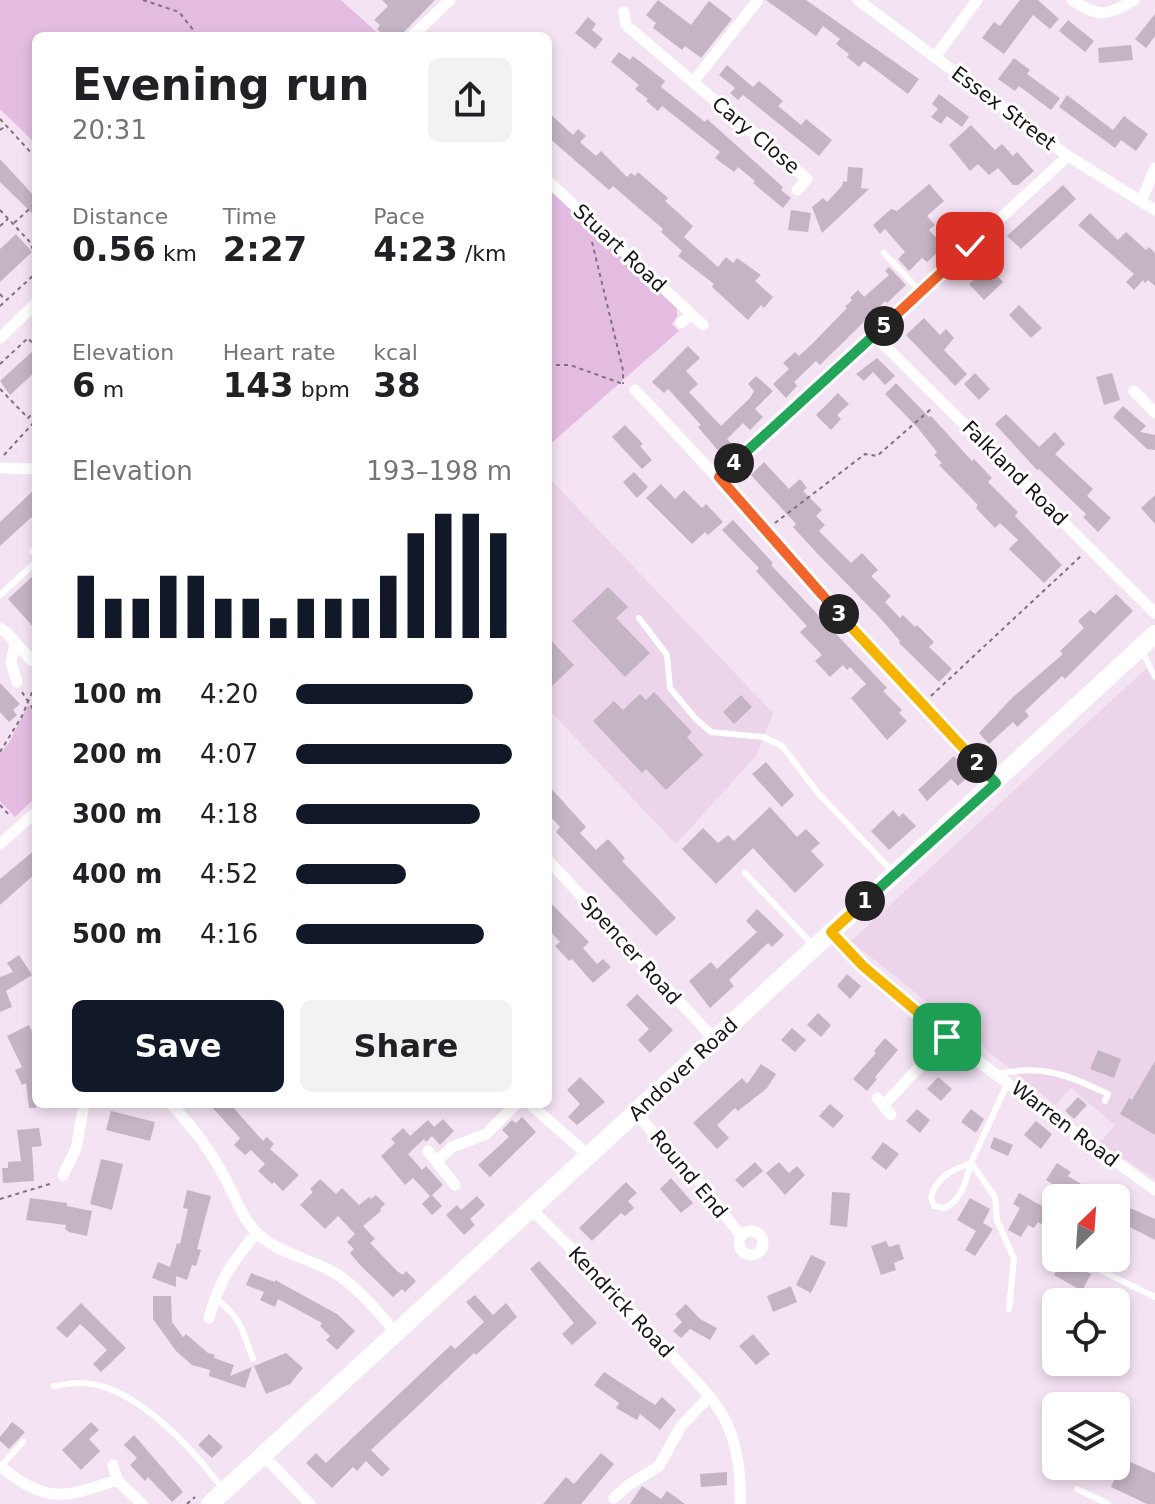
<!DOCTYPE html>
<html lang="en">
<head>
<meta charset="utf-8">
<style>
	:root { --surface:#fff; --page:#f2f2f2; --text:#202124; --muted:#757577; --accent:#111827 }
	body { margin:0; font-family:"DejaVu Sans",sans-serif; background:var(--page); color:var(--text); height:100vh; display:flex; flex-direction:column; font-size:30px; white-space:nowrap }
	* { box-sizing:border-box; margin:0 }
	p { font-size:26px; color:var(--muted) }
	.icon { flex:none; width:44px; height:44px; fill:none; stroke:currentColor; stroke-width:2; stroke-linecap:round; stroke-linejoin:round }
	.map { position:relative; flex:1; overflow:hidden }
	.drawer { position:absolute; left:32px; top:32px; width:520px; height:1076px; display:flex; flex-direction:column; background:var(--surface); border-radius:12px; box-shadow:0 4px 12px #0003 }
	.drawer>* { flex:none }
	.needle { width:52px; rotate:25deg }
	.buttons { position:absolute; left:1042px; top:1184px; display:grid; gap:16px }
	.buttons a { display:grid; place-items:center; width:88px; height:88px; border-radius:12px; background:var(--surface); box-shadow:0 4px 12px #0003; font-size:40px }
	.pin { position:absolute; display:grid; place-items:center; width:68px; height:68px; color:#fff; margin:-34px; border-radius:16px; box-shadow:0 4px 12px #0006 }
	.km { position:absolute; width:40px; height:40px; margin:-20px; border-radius:50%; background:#222; color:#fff; font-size:22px; line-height:40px; text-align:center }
	.round { display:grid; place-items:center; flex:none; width:84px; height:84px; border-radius:12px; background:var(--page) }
	.head { display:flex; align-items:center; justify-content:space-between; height:136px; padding:0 40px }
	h1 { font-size:44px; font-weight:800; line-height:60px }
	.metrics { display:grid; grid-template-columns:repeat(3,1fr); gap:12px; height:136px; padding:8px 40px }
	.metrics div { display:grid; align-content:center }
	.metrics b { font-size:34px; font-weight:800 }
	.metrics small { font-size:22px; font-weight:400 }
	.metrics p { font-size:22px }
	.chart { height:224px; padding:16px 40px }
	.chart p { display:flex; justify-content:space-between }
	.chart svg { width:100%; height:144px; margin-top:8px; stroke:var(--accent); stroke-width:6 }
	.cta { display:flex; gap:16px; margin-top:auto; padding:16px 40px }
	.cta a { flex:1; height:92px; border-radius:12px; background:var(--accent); color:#fff; font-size:32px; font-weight:800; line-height:92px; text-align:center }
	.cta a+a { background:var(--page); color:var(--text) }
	ul { padding:0 40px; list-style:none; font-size:26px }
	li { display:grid; grid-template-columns:128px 96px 1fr; align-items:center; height:60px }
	li i { height:20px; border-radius:10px; background:var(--accent) }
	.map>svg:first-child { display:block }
	.built { fill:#ecd5ea }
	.green { fill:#e4bce2 }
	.building { fill:#c4b4c4 }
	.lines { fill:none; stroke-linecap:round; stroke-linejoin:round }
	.path { stroke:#7c717c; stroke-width:2; stroke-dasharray:4 4; stroke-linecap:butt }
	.service { stroke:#fff; stroke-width:6 }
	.minor { stroke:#fff; stroke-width:11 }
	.primary { stroke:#fff; stroke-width:18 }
	.split-1-casing { stroke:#fff; stroke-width:16 }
	.split-2-casing { stroke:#fff; stroke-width:16 }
	.split-3-casing { stroke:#fff; stroke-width:16 }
	.split-4-casing { stroke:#fff; stroke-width:16 }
	.split-5-casing { stroke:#fff; stroke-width:16 }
	.split-6-casing { stroke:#fff; stroke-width:16 }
	.split-1 { stroke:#f5b400; stroke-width:10 }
	.split-2 { stroke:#22a559; stroke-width:10 }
	.split-3 { stroke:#f5b400; stroke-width:10 }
	.split-4 { stroke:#f0652b; stroke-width:10 }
	.split-5 { stroke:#22a559; stroke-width:10 }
	.split-6 { stroke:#f0652b; stroke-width:10 }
	.labels { text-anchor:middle; stroke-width:6; stroke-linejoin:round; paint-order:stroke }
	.street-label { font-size:20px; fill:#191319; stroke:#fff }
</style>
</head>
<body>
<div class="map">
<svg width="1155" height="1504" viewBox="0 0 1155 1504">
	<rect width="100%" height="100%" fill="#f4e3f3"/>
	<!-- built -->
	<path class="built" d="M548 477 773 713 756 756 676 844 548 709Z
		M1151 664 1155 667V1179L1100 1143 1115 1125 1071 1088 1055 1105 851 941Z"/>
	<!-- green -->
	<path class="green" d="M0 0H341L381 36H36V144L0 109Z
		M548 188 677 308V317L672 324 679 331 548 446Z
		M28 705 36 716V797L15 817 0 801V754L10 741Z"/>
	<!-- building -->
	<path class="building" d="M382 0H435L400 36H384L377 29 380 25 374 20 388 6Z
		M658 0 691 25 709 1 732 19 701 58 685 46 682 50 653 28 656 23 646 15Z
		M766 0H806L919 79 908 94 864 61 859 67 847 57 849 54 836 44 840 39 823 26 816 36Z
		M1020 0H1038L1059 19 1050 29 1033 15 1004 54 982 38 994 22 1000 26Z
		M1155 14V36L1146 48 1135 39Z
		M588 17 596 24 592 30 603 39 595 49 575 33Z
		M1068 20 1094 41 1085 52 1059 31Z
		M1131 45 1133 60 1099 63 1098 48Z
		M619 52 630 60 633 56 665 81 661 87 705 122 707 119 783 187 781 190 791 198 783 208 753 183 755 181 738 167 734 172 715 158 720 152 662 106 658 111 646 101 648 99 635 89 639 85 611 62Z
		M1014 58 1030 70 1027 74 1060 98 1051 110 1019 86 1015 91 998 79Z
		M727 65 753 87 759 81 783 101 778 106 801 125 806 119 832 140 819 156 743 95 738 100 730 93 735 88 719 75Z
		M939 94 969 117 962 127 947 116 941 124 931 117 938 109 932 104Z
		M1067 95 1113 130 1124 116 1148 134 1136 151 1121 140 1115 148 1059 107Z
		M548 112 573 135 578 129 586 136 580 142 596 156 601 151 627 177 631 173 635 176 638 172 668 198 665 201 693 226 684 237 718 267 726 257 733 263 737 258 761 275 755 281 773 297 764 308 761 305 748 320 712 287 714 284 678 256 682 251 661 232 663 229 613 186 609 190 548 137Z
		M971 125 995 150 1002 144 1013 156 1017 152 1034 171 1018 185H1013L998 168 989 175 978 164 970 171 949 145Z
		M0 159 36 198V217L0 182Z
		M848 167 863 168 861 188 869 189 822 233 812 207 823 198 827 202 842 186 843 181 847 182Z
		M929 184 944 201 927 216 935 225 929 230 944 246 927 262 922 258 909 271 898 259 905 252 885 229 880 234 873 225 891 209 897 211Z
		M1063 185 1076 199 1021 249 1007 236Z
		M791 210 811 213 808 232 788 230Z
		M1090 213 1118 240 1126 232 1146 250 1149 247 1155 253V286L1148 280 1145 283 1143 280 1134 290 1126 282 1134 274 1078 225Z
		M16 234 32 252 0 282V249Z
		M988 266 1003 282 984 300 969 284Z
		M889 267 906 285 887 303 885 301 820 365 816 361 794 382 797 386 786 398 773 384 789 369 783 363 795 352 799 356 813 343 847 308 845 307 852 300 850 298 858 290 864 297 889 275 885 271Z
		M1019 305 1042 328 1031 338 1009 315Z
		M924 318 940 335 946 329 954 338 944 350 967 374 955 386 906 335Z
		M688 346 700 358 686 371 698 384 689 392 721 426 750 398 754 391 748 384 756 376 773 391 755 409 763 417 750 430 743 423 727 439 732 444 721 454 698 427 701 425 668 389 664 393 652 382Z
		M36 348V371L10 395 0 381Z
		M877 358 895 376 885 385 873 372 864 381 856 374Z
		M975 373 990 389 979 400 964 384Z
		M1112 373 1120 400 1104 405 1096 377Z
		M896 383 929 417 931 416 972 461 974 459 992 478 988 482 1018 512 1015 516 1062 565 1044 583 1009 549 1018 540 1000 523 995 528 976 508 978 505 939 465 942 463 934 455 937 452 917 427 885 394Z
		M838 393 849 404 837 415 841 419 831 430 816 415Z
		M1123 406 1146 426 1140 432 1155 435V450L1147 449 1113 417Z
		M1006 414 1039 447 1055 432 1065 444 1055 454 1093 489 1087 496 1111 518 1098 532 1083 517 1086 514 1039 469 1037 470 995 424Z
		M625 425 643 444 640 446 652 460 642 469 612 437Z
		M764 462 789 489 800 479 807 488 803 491 822 510 816 516 825 525 819 531 851 563 862 553 878 570 871 576 891 596 885 602 900 618 903 615 915 627 917 625 934 642 929 647 952 669 939 682 899 643 900 641 881 619 814 550 793 527 796 524 751 475Z
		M634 472 648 487 637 498 623 482Z
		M661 484 675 499 684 490 702 508 706 504 723 522 708 535 705 532 692 544 646 498Z
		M36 488V513L0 546V522Z
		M1155 495V524L1141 508Z
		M733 520 773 563 771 565 887 688 883 691 902 710 899 713 907 721 887 740 851 698 866 684 850 667 847 670 843 665 830 677 815 661 822 655 800 632 807 626 756 571 759 568 722 530Z
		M36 573V630L8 599Z
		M608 587 628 607 616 618 650 653 625 677 572 621Z
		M1116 594 1133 611 1065 679 1062 676 1025 711 1029 716 1017 727 1013 722 989 744 979 733 1012 698 1063 654 1060 651 1084 628 1078 621 1090 610 1095 614Z
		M548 637 574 665 548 690Z
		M0 683 20 704 13 710 17 715 9 722 0 712Z
		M654 692 692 732 687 737 703 755 666 790 646 769 642 773 593 721 614 701 623 710 640 694 646 700Z
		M741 695 752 707 734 724 723 712Z
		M954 756 971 774 958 786 951 779 927 801 918 790Z
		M766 762 794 795 782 807 752 774Z
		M548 785 586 827 580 833 596 850 608 839 625 858 622 861 676 918 656 936 556 832 560 827 548 814Z
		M770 807 797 837 806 829 820 843 811 851 824 865 795 893 753 848 716 884 682 849 703 828 718 843 728 835 734 841Z
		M893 810 899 817 903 813 916 826 889 850 871 831Z
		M36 849V873L0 905V879Z
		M548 900 589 942 583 948 597 964 603 959 611 967 593 983 572 959 569 961 555 946 560 942 548 929Z
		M757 909 784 935 772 947 768 943 729 980 734 986 710 1008 689 981 711 962 717 969 757 932 746 921Z
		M19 955 32 975 6 991 12 1007 0 1012V977L13 972 7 963Z
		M847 974 861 986 850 999 837 986Z
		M637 994 673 1030 650 1053 638 1040 649 1029 626 1005Z
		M818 1013 831 1025 821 1037 807 1025Z
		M29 1025 36 1040V1108H29L26 1083 22 1085 15 1070 22 1067 7 1036Z
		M792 1028 806 1040 795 1052 781 1040Z
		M885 1038 898 1050 875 1077 877 1079 867 1091 853 1079 876 1053 874 1051Z
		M1098 1050 1121 1059 1114 1078 1090 1069Z
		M1155 1061V1135L1120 1114 1129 1098 1132 1100Z
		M761 1064 776 1074 767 1088 738 1111 735 1108 717 1125 729 1138 717 1149 693 1123 742 1078 747 1084Z
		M580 1077 605 1102 577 1125 568 1117 580 1104 567 1090Z
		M938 1077 952 1089 941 1101 927 1089Z
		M1078 1097 1087 1105 1074 1119 1065 1111Z
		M209 1104H230L263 1141 267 1137 274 1144 270 1149 299 1175 283 1191 274 1182 272 1184 258 1171 265 1164 251 1150 245 1155 234 1145 240 1138Z
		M830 1104 844 1116 833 1128 819 1116Z
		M917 1109 930 1120 920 1133 906 1121Z
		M971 1109 984 1119 976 1133 961 1122Z
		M111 1111 155 1122 150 1141 106 1130Z
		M522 1117 536 1132 490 1177 478 1165 509 1137 502 1130 512 1120 516 1123Z
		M443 1119 454 1131 440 1145 432 1136 426 1142 424 1139 408 1154 422 1170 426 1166 443 1185 432 1195 442 1206 432 1215 422 1204 430 1196 413 1178 405 1185 381 1156 395 1143 391 1139 403 1128 410 1136 428 1120 434 1127Z
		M1036 1121 1052 1134 1041 1149 1024 1135Z
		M39 1128 42 1146 32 1147 34 1181 3 1183 2 1168H8V1162L21 1161 17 1130Z
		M994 1137 1013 1145 1008 1156 990 1148Z
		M883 1142 899 1154 886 1170 871 1158Z
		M101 1159 123 1164 112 1210 90 1204Z
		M755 1162 763 1171 743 1188 735 1180Z
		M779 1162 789 1173 797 1166 805 1175 785 1195 766 1173Z
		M1057 1163 1071 1172 1068 1176 1091 1190 1093 1185 1118 1198H1074L1046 1180Z
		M671 1178 693 1203 681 1213 660 1189Z
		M320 1179 336 1194 342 1188 359 1205 369 1197 371 1199 376 1195 385 1204 380 1209 381 1211 363 1226 375 1239 370 1243 397 1271 403 1275 406 1271 416 1281 405 1292 402 1289 393 1297 360 1265 350 1253 354 1249 347 1242 355 1234 338 1216 325 1229 300 1205 313 1192 310 1189Z
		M626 1182 637 1193 628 1201 634 1208 625 1216 621 1213 592 1241 579 1228Z
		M187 1190 211 1196 197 1249 201 1250 196 1266 192 1265 187 1280 176 1276V1287L152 1278 158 1262 170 1267 177 1243 180 1244 188 1209 183 1208Z
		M832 1192 850 1193 847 1227 830 1225Z
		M1019 1193 1056 1214V1232L1038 1222 1034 1228 1028 1225 1021 1237 1008 1230 1020 1208 1013 1204Z
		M477 1196 485 1205 470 1219 475 1225 464 1235 446 1215 457 1205 461 1210Z
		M30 1198 67 1203V1206L92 1211 87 1236 69 1232 65 1229 66 1225 26 1220Z
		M970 1198 990 1209 983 1223 993 1229 975 1256 965 1250 976 1231 957 1220Z
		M1116 1202 1155 1219V1240L1116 1220Z
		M886 1241 889 1247 899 1244 904 1259 894 1263 896 1270 881 1275 871 1246Z
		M811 1255 826 1262 811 1293 796 1285Z
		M539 1261 597 1323 572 1345 562 1334 574 1323 530 1269Z
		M1061 1262 1067 1265 1068 1262 1091 1274 1082 1291 1054 1275Z
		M251 1273 275 1282V1280L337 1314 355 1331 337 1350 326 1340 330 1336 320 1326 322 1323 278 1299 275 1307 260 1300 264 1292 246 1285Z
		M791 1286 797 1302 773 1312 767 1296Z
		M1092 1288 1115 1302H1083Z
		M475 1295 493 1315 506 1303 517 1317 476 1355 474 1353 371 1450 390 1469 382 1477 366 1461 357 1471 353 1467 332 1488 306 1463 316 1453 326 1463 451 1345 455 1349 484 1322 466 1302Z
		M153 1296H171L172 1322 183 1337 186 1334 208 1353 215 1355 214 1358 234 1365 230 1376 252 1367 245 1388 209 1376 210 1370 192 1365 176 1351 153 1319Z
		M81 1303 126 1348 101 1372 93 1364 107 1350 89 1332 80 1324 67 1338 56 1328Z
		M686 1304 700 1319 717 1328 710 1340 690 1329 681 1338 673 1331 682 1322 675 1314Z
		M753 1334 770 1354 756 1365 739 1346Z
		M286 1353 303 1368 290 1384 266 1394 254 1366Z
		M604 1372 655 1405 662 1397 676 1410 660 1430 640 1414 637 1420 616 1408 619 1403 594 1385Z
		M12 1422 25 1432 9 1449 0 1441V1437Z
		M91 1422 99 1430 89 1439 100 1451 81 1470 62 1450Z
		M209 1434 223 1447 212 1458 198 1445Z
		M134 1435 183 1492 172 1502 148 1477 145 1481 130 1465 137 1458 124 1445Z
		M601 1453 614 1464 581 1504H543L566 1477 574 1484Z
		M1124 1459 1155 1473V1504H1147L1111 1487Z
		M727 1472V1485L701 1487 700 1474Z
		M642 1486 661 1499 667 1491 685 1504H630Z"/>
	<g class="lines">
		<!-- path -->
		<path class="path" d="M143 0 179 12 198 36
			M111 36 112 34 116 36
			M0 119 36 158
			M0 130 6 126
			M0 210 29 241 36 256
			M14 223 36 203
			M0 226 8 219
			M592 242 623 370V384
			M0 294 5 300
			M0 306 36 273
			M0 364 28 338 34 345 36 343
			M548 365H570L623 384
			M0 389 28 418 36 410
			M4 455 36 420
			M775 523 865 454 877 456 931 409
			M22 692 36 714
			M931 696 1081 556
			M0 752 22 716 36 683
			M0 805 10 816
			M0 1199 53 1183
			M187 1504 195 1497"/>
		<!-- service -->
		<path class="service" d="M884 253 920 291
			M32 551 36 554
			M0 595 36 562
			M639 618 667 655 670 688 696 719 711 732 763 737 782 746 818 793 893 872
			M1142 651 1155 677
			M745 873 812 944
			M998 1074C1044 1064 1067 1075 1108 1094L1105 1101
			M1008 1082 971 1163 995 1197 997 1220 1014 1259 1009 1309
			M971 1163C966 1181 962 1199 945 1208L934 1206 931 1197C937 1176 952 1170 971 1163Z
			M1089 1258 1096 1268 1155 1297
			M214 1298C240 1314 243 1332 253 1359
			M54 1386C64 1385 75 1382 85 1383 138 1388 192 1448 222 1488
			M0 1467 23 1442
			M1077 1489 1108 1504"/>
		<!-- minor -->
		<path class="minor" d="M858 0 1068 156 1155 210
			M1072 0C1100 18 1106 16 1134 0
			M624 12 626 25 807 179 797 190
			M412 36 450 0
			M935 57 977 0
			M693 82 758 0
			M548 181 703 325
			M1141 202 1155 168
			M681 323 691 314
			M874 335 1155 613
			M0 338 36 303
			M635 390C758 518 873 654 996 783
			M1134 391 1155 413
			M0 468 36 469
			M719 477 1068 156
			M0 628 7 633 31 660 36 661
			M15 644 11 662 17 682
			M0 844 36 812
			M548 860 715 1040
			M831 932C925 1030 1045 1110 1155 1190
			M877 1098 891 1115
			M171 1104C192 1126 211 1151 225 1178 236 1198 242 1219 259 1235 281 1254 311 1259 335 1273 359 1288 378 1312 396 1333
			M530 1104 589 1156
			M884 1105 947 1037
			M636 1112 663 1145 700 1183 741 1236
			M428 1151 455 1185
			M438 1160 452 1147 486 1134 516 1104
			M63 1175 76 1149 84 1104
			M531 1209C582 1259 632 1310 679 1363 696 1382 718 1402 728 1426 738 1450 741 1479 740 1504
			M739 1243a12 12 0 1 1 24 0a12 12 0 1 1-24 0Z
			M209 1318C218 1283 233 1260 257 1233
			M263 1455 310 1504
			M113 1465 117 1480
			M1 1467C48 1504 63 1498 117 1480L142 1504
			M614 1498 627 1486 659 1466 681 1426 709 1397"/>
		<!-- primary -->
		<path class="primary" d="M210 1504 1155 634"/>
	</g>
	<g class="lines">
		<!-- split-1 casing -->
		<g class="split-1-casing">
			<path id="split-1" d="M865 901 831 932 863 966 947 1037"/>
		</g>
		<!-- split-2 casing -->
		<g class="split-2-casing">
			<path id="split-2" d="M865 901 996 783 977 763"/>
		</g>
		<!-- split-3 casing -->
		<g class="split-3-casing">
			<path id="split-3" d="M839 614 977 763"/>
		</g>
		<!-- split-4 casing -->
		<g class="split-4-casing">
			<path id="split-4" d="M734 463 719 477 839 614"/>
		</g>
		<!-- split-5 casing -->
		<g class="split-5-casing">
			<path id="split-5" d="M734 463 884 326"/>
		</g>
		<!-- split-6 casing -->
		<g class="split-6-casing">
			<path id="split-6" d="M884 326 970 246"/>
		</g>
		<!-- split-1 -->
		<use href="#split-1" class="split-1"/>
		<!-- split-2 -->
		<use href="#split-2" class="split-2"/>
		<!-- split-3 -->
		<use href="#split-3" class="split-3"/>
		<!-- split-4 -->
		<use href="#split-4" class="split-4"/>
		<!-- split-5 -->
		<use href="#split-5" class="split-5"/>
		<!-- split-6 -->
		<use href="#split-6" class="split-6"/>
	</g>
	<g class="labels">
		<!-- street labels -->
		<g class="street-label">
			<text transform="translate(1004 108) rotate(37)" y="7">Essex Street</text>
			<text transform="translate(756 135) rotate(40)" y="7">Cary Close</text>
			<text transform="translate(620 248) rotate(43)" y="7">Stuart Road</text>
			<text transform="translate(1015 473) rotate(45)" y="7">Falkland Road</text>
			<text transform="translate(631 950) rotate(48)" y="7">Spencer Road</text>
			<text transform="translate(683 1069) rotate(-43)" y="7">Andover Road</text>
			<text transform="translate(1065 1124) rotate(37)" y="7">Warren Road</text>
			<text transform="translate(689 1174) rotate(50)" y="7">Round End</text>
			<text transform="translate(621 1302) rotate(47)" y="7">Kendrick Road</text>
		</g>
	</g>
</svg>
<div class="buttons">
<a><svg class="needle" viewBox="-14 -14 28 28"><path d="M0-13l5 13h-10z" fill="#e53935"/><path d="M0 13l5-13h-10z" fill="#757577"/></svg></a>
<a><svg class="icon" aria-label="locate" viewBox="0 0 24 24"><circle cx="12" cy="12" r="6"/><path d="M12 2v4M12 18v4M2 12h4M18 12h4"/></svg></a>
<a><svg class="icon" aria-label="layers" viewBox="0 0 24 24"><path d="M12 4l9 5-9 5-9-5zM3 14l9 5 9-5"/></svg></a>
</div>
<div class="pin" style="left:947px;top:1037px;background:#1e9e55"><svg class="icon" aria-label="arrive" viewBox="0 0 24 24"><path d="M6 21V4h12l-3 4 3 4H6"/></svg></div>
<div class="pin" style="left:970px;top:246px;background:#d93025"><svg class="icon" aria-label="check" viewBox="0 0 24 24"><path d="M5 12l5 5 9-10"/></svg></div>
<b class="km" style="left:865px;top:901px">1</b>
<b class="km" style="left:977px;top:763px">2</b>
<b class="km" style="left:839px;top:614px">3</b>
<b class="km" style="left:734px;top:463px">4</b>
<b class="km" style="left:884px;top:326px">5</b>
<section class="drawer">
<div class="head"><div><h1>Evening run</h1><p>20:31</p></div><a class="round"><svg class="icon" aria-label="share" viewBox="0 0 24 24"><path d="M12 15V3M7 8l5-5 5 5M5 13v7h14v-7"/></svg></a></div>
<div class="metrics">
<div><p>Distance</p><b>0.56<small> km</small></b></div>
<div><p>Time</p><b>2:27</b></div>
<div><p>Pace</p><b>4:23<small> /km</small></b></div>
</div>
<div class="metrics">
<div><p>Elevation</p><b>6<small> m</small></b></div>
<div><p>Heart rate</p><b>143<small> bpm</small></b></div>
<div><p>kcal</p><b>38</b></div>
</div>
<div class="chart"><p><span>Elevation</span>193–198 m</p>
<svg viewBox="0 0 160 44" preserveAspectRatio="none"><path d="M5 44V25M15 44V32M25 44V32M35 44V25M45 44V25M55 44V32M65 44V32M75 44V38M85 44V32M95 44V32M105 44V32M115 44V25M125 44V12M135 44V6M145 44V6M155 44V12"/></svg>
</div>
<ul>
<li><b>100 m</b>4:20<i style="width:82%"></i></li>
<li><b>200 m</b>4:07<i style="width:100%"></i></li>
<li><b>300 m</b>4:18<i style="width:85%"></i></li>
<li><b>400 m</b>4:52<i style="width:51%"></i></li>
<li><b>500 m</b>4:16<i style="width:87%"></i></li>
</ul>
<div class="cta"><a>Save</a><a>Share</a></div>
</section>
</div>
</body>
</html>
